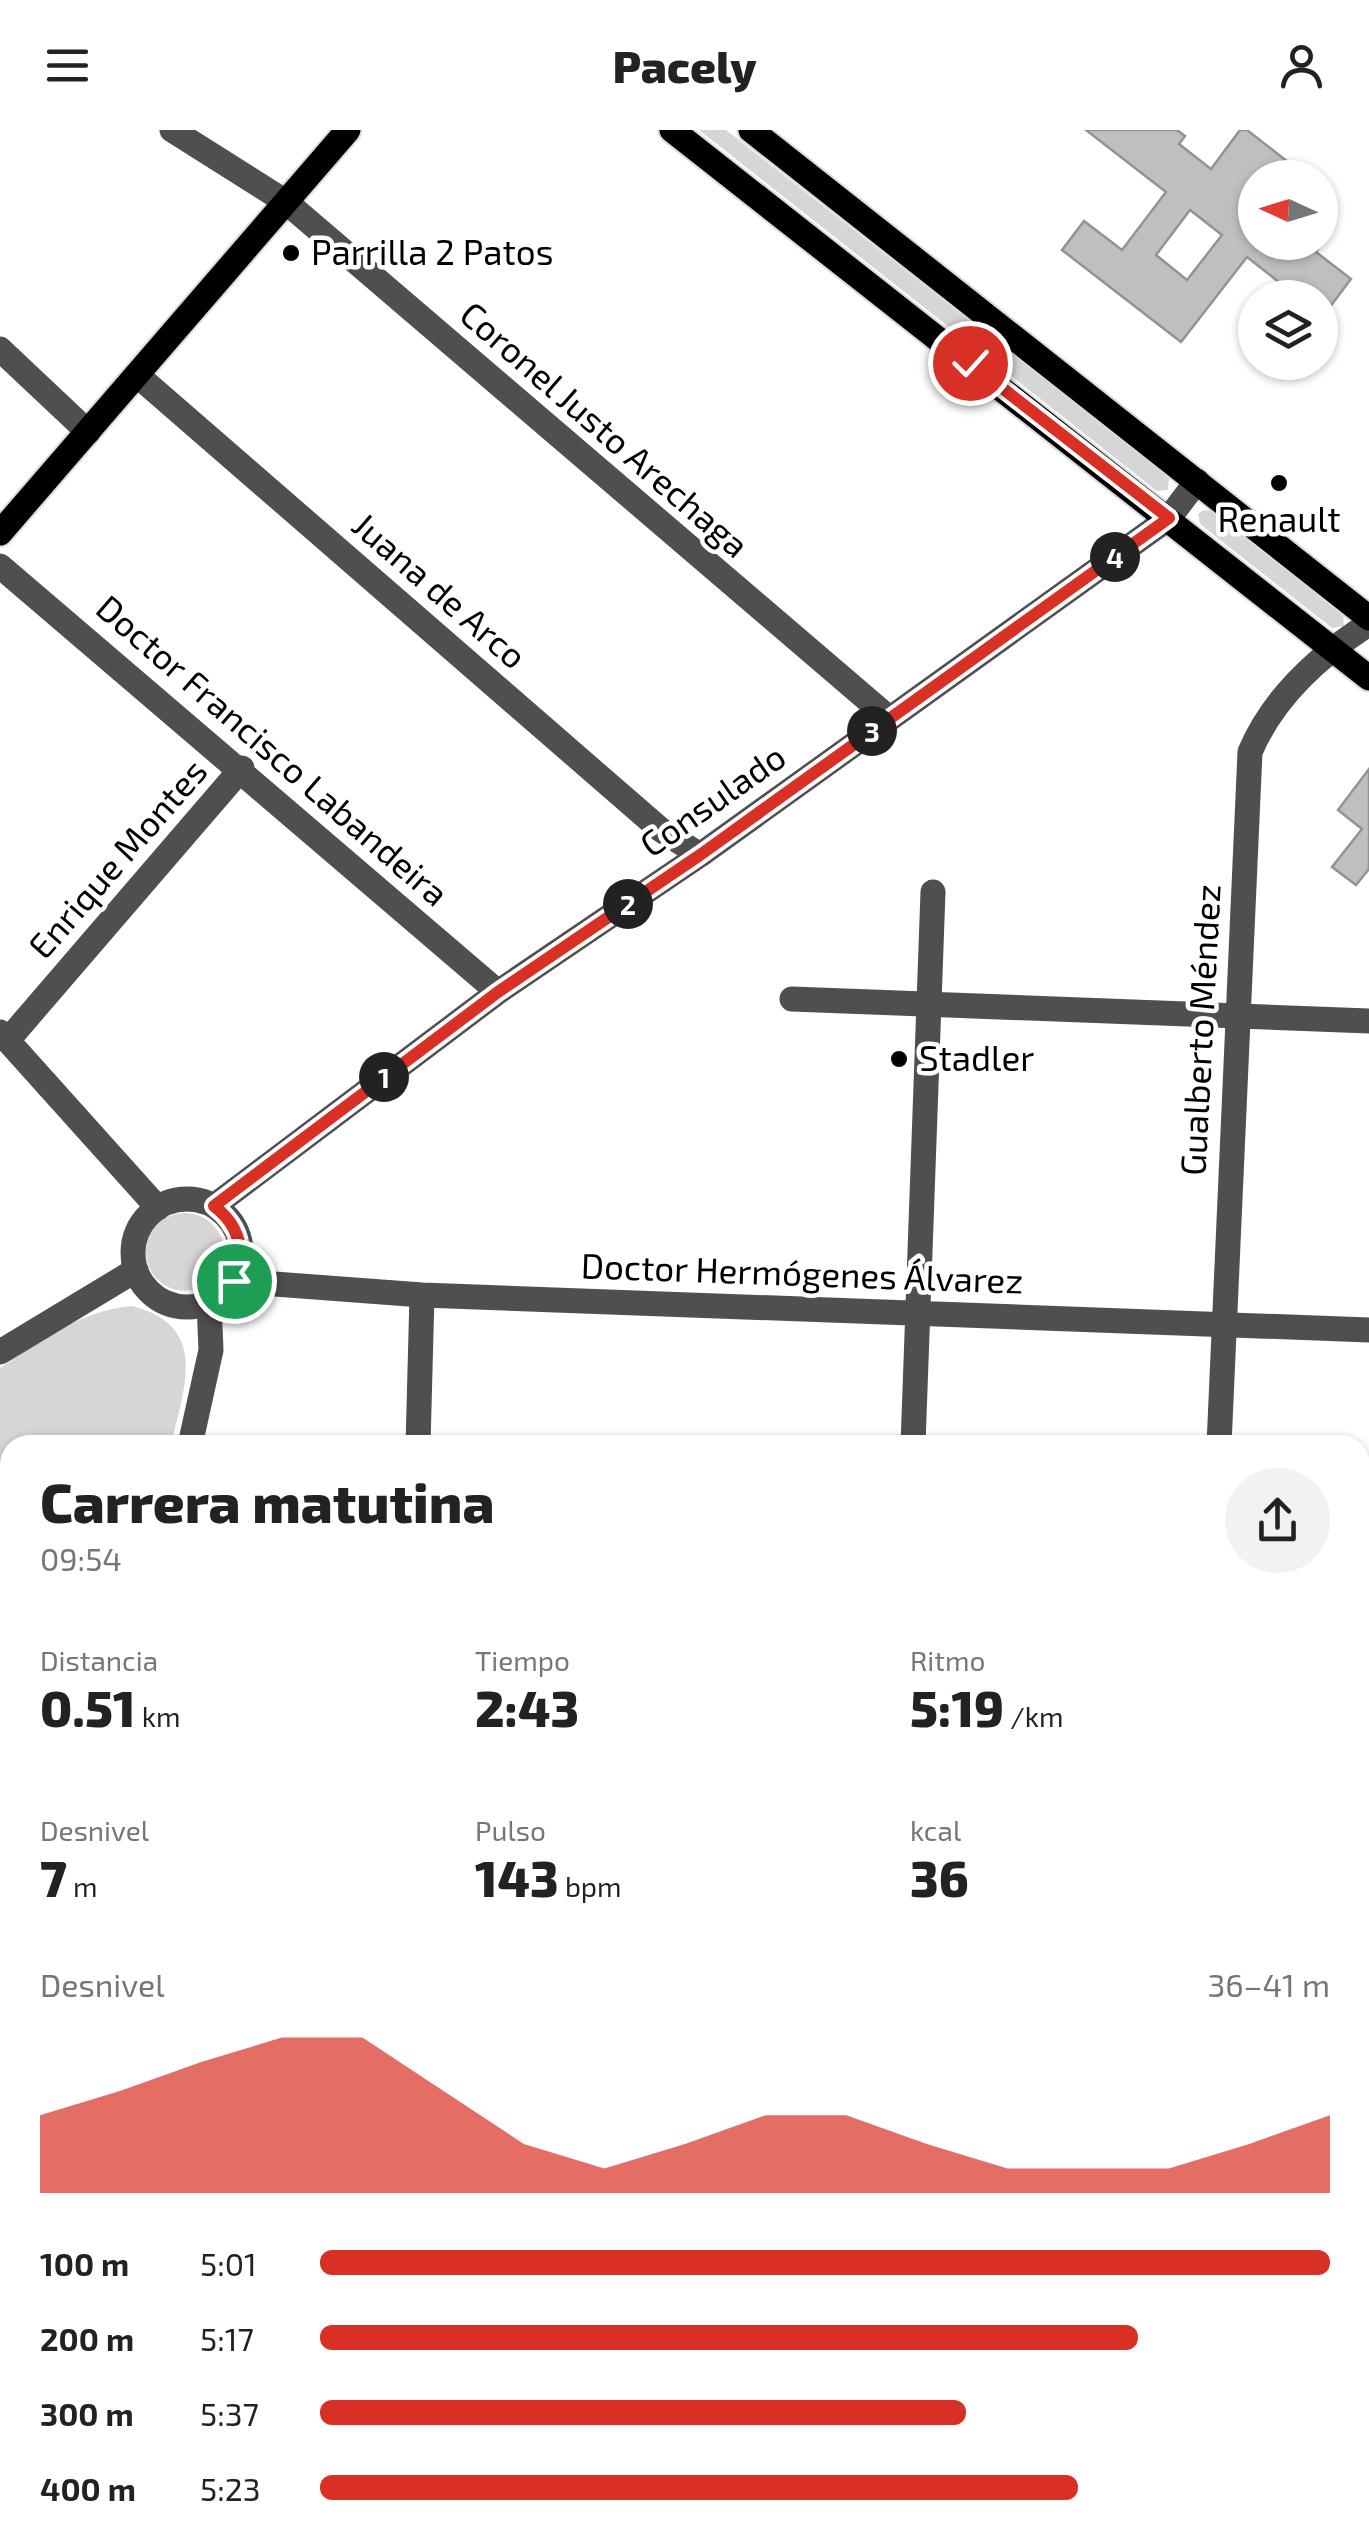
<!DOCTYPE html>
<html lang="es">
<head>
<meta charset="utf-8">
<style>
	:root { --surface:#fff; --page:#f2f2f2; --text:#222; --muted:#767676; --accent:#d93025 }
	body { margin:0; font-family:"Exo 2",sans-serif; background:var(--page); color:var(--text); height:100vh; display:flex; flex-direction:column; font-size:38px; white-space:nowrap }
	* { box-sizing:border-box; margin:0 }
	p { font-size:32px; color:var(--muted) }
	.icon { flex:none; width:55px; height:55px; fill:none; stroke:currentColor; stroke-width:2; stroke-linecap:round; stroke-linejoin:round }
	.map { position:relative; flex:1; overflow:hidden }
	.details { position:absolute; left:0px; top:1305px; width:1370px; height:1112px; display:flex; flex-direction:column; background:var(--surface); border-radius:30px 30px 0 0; box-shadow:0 2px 8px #0004 }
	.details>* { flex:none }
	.needle { width:65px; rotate:274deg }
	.buttons { position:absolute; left:1238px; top:30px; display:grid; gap:20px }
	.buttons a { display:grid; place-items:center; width:100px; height:100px; border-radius:50%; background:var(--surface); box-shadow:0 2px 8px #0004; font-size:50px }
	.pin { position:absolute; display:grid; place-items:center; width:85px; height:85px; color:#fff; margin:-42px; border:5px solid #fff; border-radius:50%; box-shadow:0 2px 10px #0007 }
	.km { position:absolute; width:50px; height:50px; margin:-25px; border-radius:50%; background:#222; color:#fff; font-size:28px; line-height:50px; text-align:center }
	.round { display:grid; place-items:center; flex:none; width:105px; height:105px; border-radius:52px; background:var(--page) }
	.head { display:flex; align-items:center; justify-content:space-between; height:170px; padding:0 40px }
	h1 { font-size:55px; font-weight:800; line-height:75px }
	.stats { display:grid; grid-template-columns:repeat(3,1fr); gap:15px; height:170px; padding:10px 40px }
	.stats div { display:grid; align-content:center }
	.stats b { font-size:50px; font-weight:800 }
	.stats small { font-size:28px; font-weight:400 }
	.stats p { font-size:28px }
	.chart { height:280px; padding:20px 40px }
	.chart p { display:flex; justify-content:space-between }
	.chart svg { width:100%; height:180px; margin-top:10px; fill:var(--accent); opacity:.7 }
	ul { padding:0 40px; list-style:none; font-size:32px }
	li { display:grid; grid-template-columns:160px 120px 1fr; align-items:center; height:75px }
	li i { height:25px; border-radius:12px; background:var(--accent) }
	header { display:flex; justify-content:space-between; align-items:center; height:130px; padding:0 40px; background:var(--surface); font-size:45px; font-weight:800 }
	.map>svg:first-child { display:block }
	.green { fill:#d6d6d6 }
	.building { fill:#bfbfbf; stroke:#939393; stroke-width:2.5; fill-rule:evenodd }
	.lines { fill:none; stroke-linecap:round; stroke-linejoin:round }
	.major-casing { stroke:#dbdbdb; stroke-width:29 }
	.minor { stroke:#4f4f4f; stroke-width:25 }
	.major { stroke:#000; stroke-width:25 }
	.route-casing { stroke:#fff; stroke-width:20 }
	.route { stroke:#d93025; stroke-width:12 }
	.poi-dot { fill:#000; stroke:#fff; stroke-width:4 }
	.labels { text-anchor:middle; stroke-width:9; stroke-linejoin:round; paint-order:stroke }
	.poi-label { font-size:35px; fill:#000; stroke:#fff; text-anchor:start }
	.street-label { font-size:35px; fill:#000; stroke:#fff }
</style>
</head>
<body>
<header><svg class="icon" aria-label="menu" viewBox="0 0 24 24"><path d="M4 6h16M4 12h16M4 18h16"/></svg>Pacely<svg class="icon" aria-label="person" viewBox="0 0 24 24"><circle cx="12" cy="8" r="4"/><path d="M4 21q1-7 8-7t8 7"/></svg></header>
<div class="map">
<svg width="1369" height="2416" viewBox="0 0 1369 2416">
	<rect width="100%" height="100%" fill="#fff"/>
	<!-- green -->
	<path class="green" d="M699 0H726L1169 347 1168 360 1157 361Z
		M1204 380 1212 381 1343 484 1344 496 1332 498 1200 394 1198 384Z
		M146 1122a39 39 0 1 1 78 0a39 39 0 1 1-78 0Z
		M132 1176C210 1196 184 1257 171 1315H10V1749L0 1746V1238C41 1211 81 1180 132 1176Z"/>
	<!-- building -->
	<path class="building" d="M1086 0H1177L1185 6 1179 14 1211 39 1240 0H1247L1288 32 1277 48H1255V112H1323L1316 122 1351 149 1320 190V168H1299L1247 127 1181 212 1062 120 1084 91 1122 120 1166 62ZM1190 80 1222 105 1187 150 1156 125Z
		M1369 639V739L1356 755 1332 737 1362 699 1338 680Z"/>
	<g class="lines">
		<!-- major casing -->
		<g class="major-casing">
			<path id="major" d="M672 0 1369 548
				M751 0 1369 488
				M0 403 348 0
				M0 2160 10 2164
				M594 2408 614 2416"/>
		</g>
		<!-- minor -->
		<path class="minor" d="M172 0 286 72 889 588
			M0 219 88 302
			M137 245 661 700 700 725
			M0 436 498 862
			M792 869 1369 891
			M0 902 158 1078
			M8 910 242 638
			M133 1123a54 54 0 1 1 108 0a54 54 0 1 1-108 0Z
			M214 1076 498 862 700 725 1169 388 1197 351
			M234 1151 422 1165 1369 1200
			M0 1222 136 1140
			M190 1315 211 1220 209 1173
			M418 1315 422 1165
			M913 1315 933 762
			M1219 1315 1250 622C1273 568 1320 525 1369 494
			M1360 1499H1369
			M0 1757 10 1760
			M1360 1808 1369 1809
			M1360 2044 1369 2037
			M0 2136 10 2094
			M1360 2182H1369
			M1301 2408V2416
			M344 2416 347 2408
			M873 2416V2408
			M906 2416 917 2408"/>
		<!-- major -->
		<use href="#major" class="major"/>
	</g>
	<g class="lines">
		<!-- route casing -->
		<g class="route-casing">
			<path id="route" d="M234 1151C246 1121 240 1096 214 1076L498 862 700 725 1169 388 970 233"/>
		</g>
		<!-- route -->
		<use href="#route" class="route"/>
	</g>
	<!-- markers -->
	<g class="poi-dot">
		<circle cx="291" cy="123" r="10"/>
		<circle cx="1279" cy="353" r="10"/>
		<circle cx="899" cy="929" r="10"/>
	</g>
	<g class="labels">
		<!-- poi labels -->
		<g class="poi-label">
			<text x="311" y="135">Parrilla 2 Patos</text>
			<text x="1279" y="402" text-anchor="middle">Renault</text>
			<text x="919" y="941">Stadler</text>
		</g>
		<!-- street labels -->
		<g class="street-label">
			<text transform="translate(604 300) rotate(41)" y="12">Coronel Justo Arechaga</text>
			<text transform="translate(439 461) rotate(41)" y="12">Juana de Arco</text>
			<text transform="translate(272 621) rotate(41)" y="12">Doctor Francisco Labandeira</text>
			<text transform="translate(713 671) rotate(-35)" y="12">Consulado</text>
			<text transform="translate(118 729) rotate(-49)" y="12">Enrique Montes</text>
			<text transform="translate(1201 900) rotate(-87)" y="12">Gualberto Méndez</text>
			<text transform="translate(802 1144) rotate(2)" y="12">Doctor Hermógenes Álvarez</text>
		</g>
	</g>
</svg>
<div class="buttons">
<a><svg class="needle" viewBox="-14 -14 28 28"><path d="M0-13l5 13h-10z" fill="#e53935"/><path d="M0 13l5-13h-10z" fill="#767676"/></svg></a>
<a><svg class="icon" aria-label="layers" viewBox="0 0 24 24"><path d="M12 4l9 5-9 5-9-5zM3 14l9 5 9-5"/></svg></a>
</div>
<div class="pin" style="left:234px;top:1151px;background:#1e9e55"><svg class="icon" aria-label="arrive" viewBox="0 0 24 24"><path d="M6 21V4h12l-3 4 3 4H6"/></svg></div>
<div class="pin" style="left:970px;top:233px;background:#d93025"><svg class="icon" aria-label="check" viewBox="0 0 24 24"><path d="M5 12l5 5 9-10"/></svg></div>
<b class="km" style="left:384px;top:947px">1</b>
<b class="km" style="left:628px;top:774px">2</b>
<b class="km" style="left:872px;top:601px">3</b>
<b class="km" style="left:1115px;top:427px">4</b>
<section class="details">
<div class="head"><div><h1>Carrera matutina</h1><p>09:54</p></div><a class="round"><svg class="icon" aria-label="share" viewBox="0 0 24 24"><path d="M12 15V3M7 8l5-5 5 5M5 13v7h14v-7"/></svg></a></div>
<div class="stats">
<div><p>Distancia</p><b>0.51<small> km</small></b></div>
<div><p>Tiempo</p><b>2:43</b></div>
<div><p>Ritmo</p><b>5:19<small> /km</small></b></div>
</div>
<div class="stats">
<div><p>Desnivel</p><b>7<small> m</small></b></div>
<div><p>Pulso</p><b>143<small> bpm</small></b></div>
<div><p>kcal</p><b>36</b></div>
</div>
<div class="chart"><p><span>Desnivel</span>36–41 m</p>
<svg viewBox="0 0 160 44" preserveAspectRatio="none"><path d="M0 44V25L10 19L20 12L30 6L40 6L50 19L60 32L70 38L80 32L90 25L100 25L110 32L120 38L130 38L140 38L150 32L160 25V44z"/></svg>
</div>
<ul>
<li><b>100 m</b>5:01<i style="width:100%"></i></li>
<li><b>200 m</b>5:17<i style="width:81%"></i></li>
<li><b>300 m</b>5:37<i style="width:64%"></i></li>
<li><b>400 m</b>5:23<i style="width:75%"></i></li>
</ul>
</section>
</div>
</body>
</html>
